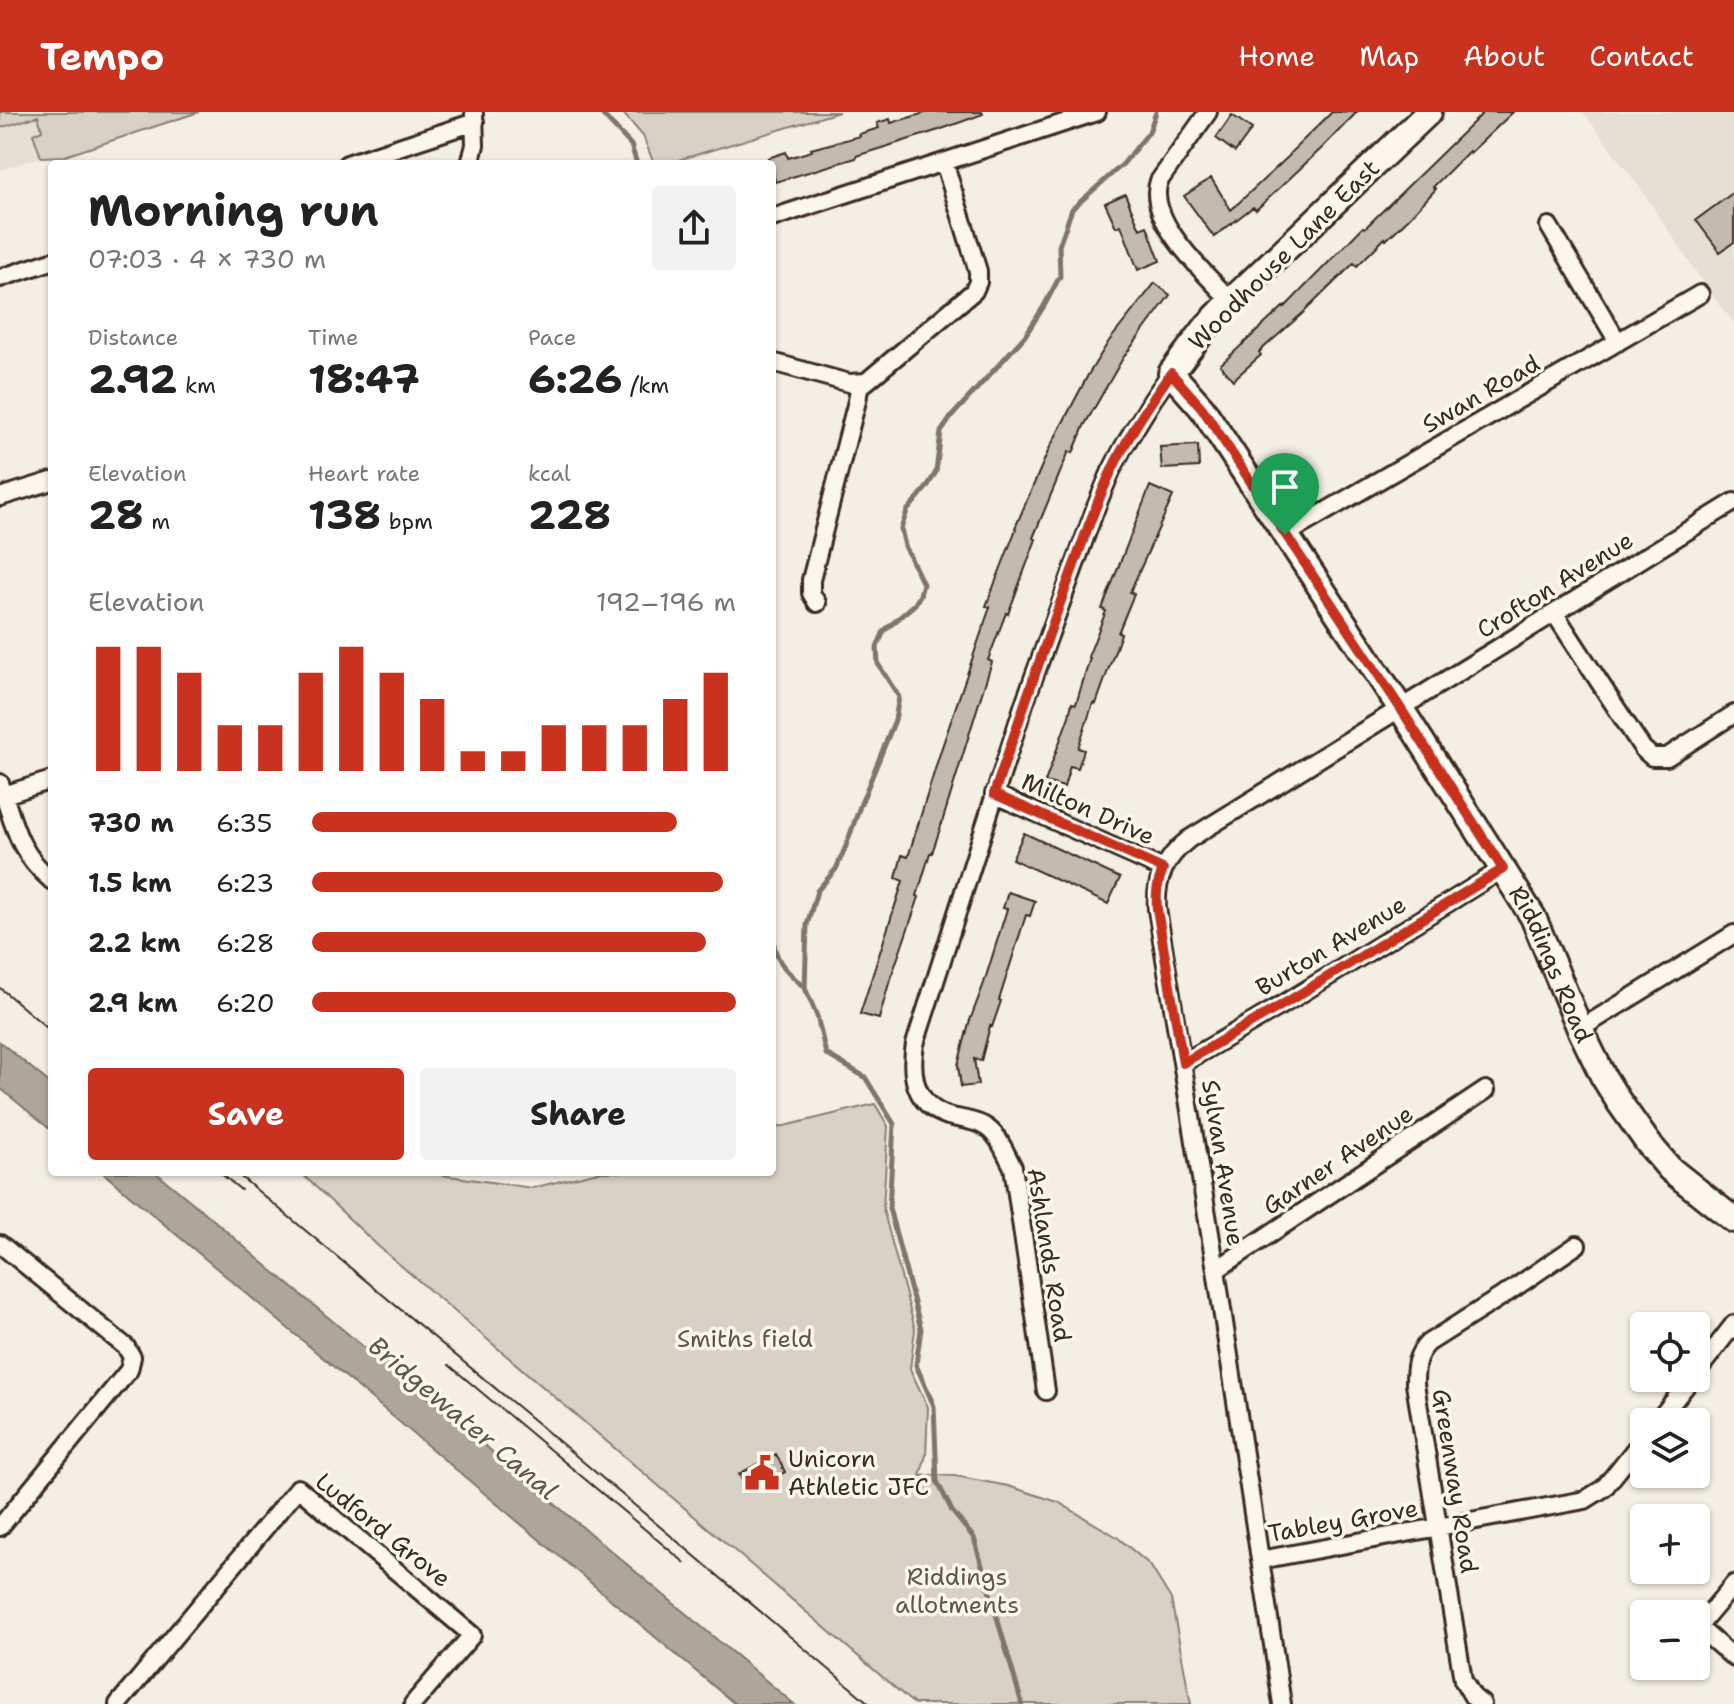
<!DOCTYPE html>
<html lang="en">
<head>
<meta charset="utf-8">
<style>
	:root { --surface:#fff; --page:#f2f2f2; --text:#222; --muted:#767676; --accent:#c8321e }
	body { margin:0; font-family:"Shantell Sans",sans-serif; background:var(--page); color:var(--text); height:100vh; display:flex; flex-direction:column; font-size:30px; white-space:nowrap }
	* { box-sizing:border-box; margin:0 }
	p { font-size:26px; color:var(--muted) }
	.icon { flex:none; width:44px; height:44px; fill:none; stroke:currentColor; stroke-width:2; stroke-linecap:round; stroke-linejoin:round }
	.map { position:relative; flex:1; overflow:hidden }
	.sheet { position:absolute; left:48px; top:48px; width:728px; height:1016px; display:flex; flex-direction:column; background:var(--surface); border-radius:8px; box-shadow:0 2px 6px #0004 }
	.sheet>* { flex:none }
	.controls { position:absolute; left:1630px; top:1200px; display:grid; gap:16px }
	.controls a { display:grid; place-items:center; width:80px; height:80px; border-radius:8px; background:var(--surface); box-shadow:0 2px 6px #0004; font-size:40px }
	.pin { position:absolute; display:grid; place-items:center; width:68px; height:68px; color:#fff; margin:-82px -34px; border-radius:50% 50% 50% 0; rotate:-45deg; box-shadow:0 0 8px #0007 }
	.pin .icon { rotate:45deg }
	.round { display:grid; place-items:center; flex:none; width:84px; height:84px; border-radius:8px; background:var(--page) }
	.head { display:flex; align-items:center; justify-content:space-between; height:136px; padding:0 40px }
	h1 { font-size:44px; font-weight:700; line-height:60px }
	.stats { display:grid; grid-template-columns:repeat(3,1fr); gap:12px; height:136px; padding:8px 40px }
	.stats div { display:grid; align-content:center }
	.stats b { font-size:40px; font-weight:700 }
	.stats small { font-size:22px; font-weight:400 }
	.stats p { font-size:22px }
	.chart { height:224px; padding:16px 40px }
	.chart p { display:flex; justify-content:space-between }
	.chart svg { width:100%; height:144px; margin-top:8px; stroke:var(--accent); stroke-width:6 }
	.button { display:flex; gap:16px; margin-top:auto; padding:16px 40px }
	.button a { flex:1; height:92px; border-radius:8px; background:var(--accent); color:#fff; font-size:32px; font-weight:700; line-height:92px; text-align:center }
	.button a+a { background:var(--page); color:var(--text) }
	ul { padding:0 40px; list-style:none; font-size:26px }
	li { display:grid; grid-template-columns:128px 96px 1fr; align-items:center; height:60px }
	li i { height:20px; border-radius:10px; background:var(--accent) }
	header { display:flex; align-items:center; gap:48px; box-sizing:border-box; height:112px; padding:0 40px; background:var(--accent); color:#fff }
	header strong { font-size:38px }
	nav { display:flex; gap:44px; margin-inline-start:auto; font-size:28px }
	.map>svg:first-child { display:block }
	.built { fill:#e5dfd4 }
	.green { fill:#d8d1c6; stroke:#8a7e72; stroke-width:2 }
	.water { fill:#afa69a; stroke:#817468; stroke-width:2 }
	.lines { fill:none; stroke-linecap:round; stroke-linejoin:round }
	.stream { stroke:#817468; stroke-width:5 }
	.building { fill:#c3bbb0; stroke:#3b2a1e; stroke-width:2 }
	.street-casing { stroke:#3b2a1e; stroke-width:22 }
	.secondary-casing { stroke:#3b2a1e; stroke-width:30 }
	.street { stroke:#fbf7ec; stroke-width:16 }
	.secondary { stroke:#fbf7ec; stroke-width:24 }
	.tram { stroke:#3b2a1e; stroke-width:2 }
	.route-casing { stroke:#fff; stroke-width:16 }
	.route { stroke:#c8321e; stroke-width:10 }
	.labels { text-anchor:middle; stroke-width:7; stroke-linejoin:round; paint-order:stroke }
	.street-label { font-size:24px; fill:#3b2a1e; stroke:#fbf7ec }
	.park-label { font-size:24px; fill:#625448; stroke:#fbf7ec }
	.poi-label { font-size:24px; fill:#3b2a1e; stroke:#fbf7ec; text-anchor:start }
	.water-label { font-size:26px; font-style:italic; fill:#645549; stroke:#fbf7ec }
</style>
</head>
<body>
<header>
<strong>Tempo</strong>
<nav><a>Home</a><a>Map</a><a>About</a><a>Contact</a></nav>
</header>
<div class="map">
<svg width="1734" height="1592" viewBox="0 0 1734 1592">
	<rect width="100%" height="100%" fill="#f3efe4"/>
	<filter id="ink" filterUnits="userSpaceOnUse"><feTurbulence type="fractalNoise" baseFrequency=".0125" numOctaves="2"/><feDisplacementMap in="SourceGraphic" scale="16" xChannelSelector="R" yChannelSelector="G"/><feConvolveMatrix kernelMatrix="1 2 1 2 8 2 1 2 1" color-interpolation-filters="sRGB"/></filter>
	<g filter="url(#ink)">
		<!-- built -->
		<path class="built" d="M0 0H199L65 44 41 45 0 58Z
			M1583 0H1734V211L1704 172 1643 80Z"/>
		<!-- green -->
		<path class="green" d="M0 0H199L65 44 41 45 33 22 42 18 38 4 0 16Z
			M622 0H839L665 52H654L643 24Z
			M875 992 888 1014 883 1097 915 1217 910 1257 928 1295 926 1343 920 1364 931 1363 955 1364 1008 1374 1058 1390 1117 1425 1150 1453 1171 1487 1191 1592H914L378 1134 300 1060H421L532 1076 598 1060H772V1017Z"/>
		<!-- water -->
		<path class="water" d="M0 930 52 973V1019L0 976Z
			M102 1060H155L209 1104 256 1145 372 1242 379 1245 794 1592H735Z"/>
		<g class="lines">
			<!-- stream -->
			<path class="stream" d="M600 0 631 33 637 52
				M772 820C775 850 783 856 804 875
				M1022 1592 974 1426 952 1399 937 1369 934 1294 916 1253 921 1217 889 1096 894 1012 865 965 826 942 817 904 805 876 807 813 817 779 836 757 846 734 860 694 895 608 899 585 878 552 877 535 884 519 915 492 920 483 923 472 905 434 901 417 907 399 927 375 936 360 941 320 952 304 1025 224 1044 194 1060 164 1059 134 1072 97 1123 52 1149 20 1156 0"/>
		</g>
		<!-- building -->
		<path class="building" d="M928 0H982L983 2 939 18 856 44V46L775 70 772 52H770L768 46 786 40 788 46 812 39 811 37 860 24 859 22 879 16 877 11 890 7 891 11Z
			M1332 0H1357L1323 35 1256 98 1253 95 1214 125 1184 84 1211 66 1231 98 1290 43 1289 42Z
			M1484 0H1513L1470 41 1469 39 1433 75 1436 77 1409 106 1386 128 1385 126 1357 154 1354 151 1304 200 1259 240 1261 243 1233 268 1220 253 1283 195 1284 196 1363 115 1365 116Z
			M1232 3 1252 17 1235 40 1216 26Z
			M1734 80V130L1720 140 1696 108Z
			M1125 82 1140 117 1147 114 1160 149 1138 158 1121 113 1116 115 1105 91Z
			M1155 171 1170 183 1123 246 1084 314 1073 341 1069 339 1033 426 1036 427 1008 502 1006 501 988 548 992 550 982 581 940 717 932 741H930L917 784 919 785 889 871 879 907 860 902 903 769 896 766 902 743 908 745 941 638 990 495 986 494 1016 417 1015 416 1049 337 1088 263 1109 229Z
			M1198 333 1199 355 1162 357 1160 335Z
			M1150 374 1173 384 1130 480 1134 482 1118 521 1121 522 1096 592 1093 591 1078 636 1084 638 1078 656 1070 654 1064 675 1045 670 1069 604 1072 591 1076 592 1090 546 1088 545 1106 499 1102 497Z
			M1024 721 1120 766 1108 792 1012 747Z
			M1008 780 1035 789 1030 804 1026 803 999 888 1001 889 992 915 990 914 981 949 974 947 978 973 961 975 958 953 969 911 984 871 1007 797 1003 796Z
			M776 1342 785 1360 748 1379 739 1362Z"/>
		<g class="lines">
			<!-- street casing -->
			<g class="street-casing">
				<path id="street" d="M1208 0 1159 69C1145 108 1207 163 1231 189
					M347 52 475 10
					M470 52 475 33 474 2
					M772 106 1097 0
					M1549 114 1618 230
					M0 166 52 149
					M772 250 849 271 866 270 974 179 978 170V159L944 50
					M0 385 52 369
					M1285 423 1700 182
					M817 491 811 481V468L857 289 860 271
					M1555 502 1643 637 1652 645H1667L1734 602
					M0 671C14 712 17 739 52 769
					M994 682 1163 757
					M4 683 52 668
					M1580 917 1734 822
					M1183 951 1287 890 1503 757
					M0 1132 126 1235 132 1245 129 1258 0 1415
					M1216 1158 1486 978
					M1696 1261 1734 1212
					M1046 1279 1013 1055C1005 1041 999 1022 984 1014 974 1008 959 1007 948 1004 914 993 910 962 915 932L1024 592 1096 395 1111 359 1123 336 1153 287 1171 261
					M1657 1310 1692 1266
					M1260 1448 1585 1388 1604 1376 1644 1326
					M1734 1472 1698 1515 1734 1546
					M118 1592 298 1376 472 1523 413 1592
					M1282 1592 1216 1158 1157 797C1155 767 1165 746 1189 727L1734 390
					M1482 1592 1473 1585 1463 1568 1415 1272C1415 1255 1416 1243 1428 1231L1510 1179 1577 1133"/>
			</g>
			<!-- secondary casing -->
			<g class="secondary-casing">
				<g id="secondary">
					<path id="s1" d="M1429 0 1231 189 1207 214 1171 261 1202 296 1401 597 1533 805 1580 917 1603 964 1619 990 1648 1031 1670 1057 1734 1108"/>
				</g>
			</g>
			<!-- street -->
			<use href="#street" class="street"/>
			<!-- secondary -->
			<use href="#secondary" class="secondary"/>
			<!-- tram -->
			<path class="tram" d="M0 876 52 920
				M219 1060 241 1078
				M235 1060 536 1310 870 1592
				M449 1253 685 1451"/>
		</g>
	</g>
	<g class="lines" filter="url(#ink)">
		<!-- route casing -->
		<g class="route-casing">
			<path id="route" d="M1171 261 1202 296 1401 597 1503 757 1287 890 1183 951 1157 797C1156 782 1157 771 1163 757L994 682C1020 606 1045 531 1073 456 1085 424 1096 391 1111 360 1127 325 1149 292 1171 261Z"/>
		</g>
		<!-- route -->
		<use href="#route" class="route"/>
	</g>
	<!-- icons -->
	<defs>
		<g id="civic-bare" transform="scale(2.76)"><path d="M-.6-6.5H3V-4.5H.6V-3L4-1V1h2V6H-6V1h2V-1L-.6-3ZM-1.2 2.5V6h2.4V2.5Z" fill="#c8321e" stroke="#fbf7ec" stroke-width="2.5" paint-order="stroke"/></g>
	</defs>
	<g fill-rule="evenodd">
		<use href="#civic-bare" x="762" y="1361"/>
	</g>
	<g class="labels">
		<!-- street labels -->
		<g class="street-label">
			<text transform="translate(1284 143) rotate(-45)" y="8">Woodhouse Lane East</text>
			<text transform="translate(1481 282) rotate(-30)" y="8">Swan Road</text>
			<text transform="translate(1555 473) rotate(-32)" y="8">Crofton Avenue</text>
			<text transform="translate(1088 697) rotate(24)" y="8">Milton Drive</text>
			<text transform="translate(1331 834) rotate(-31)" y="8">Burton Avenue</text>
			<text dy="8" stroke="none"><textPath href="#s1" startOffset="1072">Riddings Road</textPath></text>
			<text transform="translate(1338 1048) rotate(-34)" y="8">Garner Avenue</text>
			<text transform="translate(1223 1051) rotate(81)" y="8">Sylvan Avenue</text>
			<text transform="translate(1049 1143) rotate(81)" y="8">Ashlands Road</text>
			<text transform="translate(1455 1369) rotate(81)" y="8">Greenway Road</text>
			<text transform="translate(1343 1409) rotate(-10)" y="8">Tabley Grove</text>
			<text transform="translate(383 1418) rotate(39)" y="8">Ludford Grove</text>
		</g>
		<!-- park labels -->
		<g class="park-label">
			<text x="745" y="1235">Smiths field</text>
			<text x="957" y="1473">Riddings<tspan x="957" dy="28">allotments</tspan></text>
		</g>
		<!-- poi labels -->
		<g class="poi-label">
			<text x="788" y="1355">Unicorn<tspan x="788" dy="28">Athletic JFC</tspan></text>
		</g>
		<!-- water labels -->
		<g class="water-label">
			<text transform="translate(463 1306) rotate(40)" y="9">Bridgewater Canal</text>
		</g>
	</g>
</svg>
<div class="controls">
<a><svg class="icon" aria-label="locate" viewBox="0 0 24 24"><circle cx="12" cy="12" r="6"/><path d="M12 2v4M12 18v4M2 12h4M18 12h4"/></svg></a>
<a><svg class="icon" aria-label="layers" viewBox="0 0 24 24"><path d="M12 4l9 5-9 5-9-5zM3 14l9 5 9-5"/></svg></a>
<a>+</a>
<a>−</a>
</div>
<div class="pin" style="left:1285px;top:423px;background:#1e9e55"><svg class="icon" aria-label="arrive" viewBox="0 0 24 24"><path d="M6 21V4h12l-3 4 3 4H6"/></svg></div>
<section class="sheet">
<div class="head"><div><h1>Morning run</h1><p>07:03 · 4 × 730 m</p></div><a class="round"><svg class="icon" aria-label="share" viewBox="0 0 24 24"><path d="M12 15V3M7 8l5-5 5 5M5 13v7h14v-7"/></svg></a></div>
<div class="stats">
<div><p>Distance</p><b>2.92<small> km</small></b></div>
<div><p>Time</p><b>18:47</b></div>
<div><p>Pace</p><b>6:26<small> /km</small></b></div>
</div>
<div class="stats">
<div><p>Elevation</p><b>28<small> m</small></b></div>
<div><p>Heart rate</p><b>138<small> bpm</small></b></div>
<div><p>kcal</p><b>228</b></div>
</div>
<div class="chart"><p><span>Elevation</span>192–196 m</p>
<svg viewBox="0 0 160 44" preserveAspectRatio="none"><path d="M5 44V6M15 44V6M25 44V14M35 44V30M45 44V30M55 44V14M65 44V6M75 44V14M85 44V22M95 44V38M105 44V38M115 44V30M125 44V30M135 44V30M145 44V22M155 44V14"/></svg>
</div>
<ul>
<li><b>730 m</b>6:35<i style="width:86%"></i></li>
<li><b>1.5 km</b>6:23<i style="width:97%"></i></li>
<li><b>2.2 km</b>6:28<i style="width:93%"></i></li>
<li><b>2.9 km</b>6:20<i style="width:100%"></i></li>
</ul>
<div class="button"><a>Save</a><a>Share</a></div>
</section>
</div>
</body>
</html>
